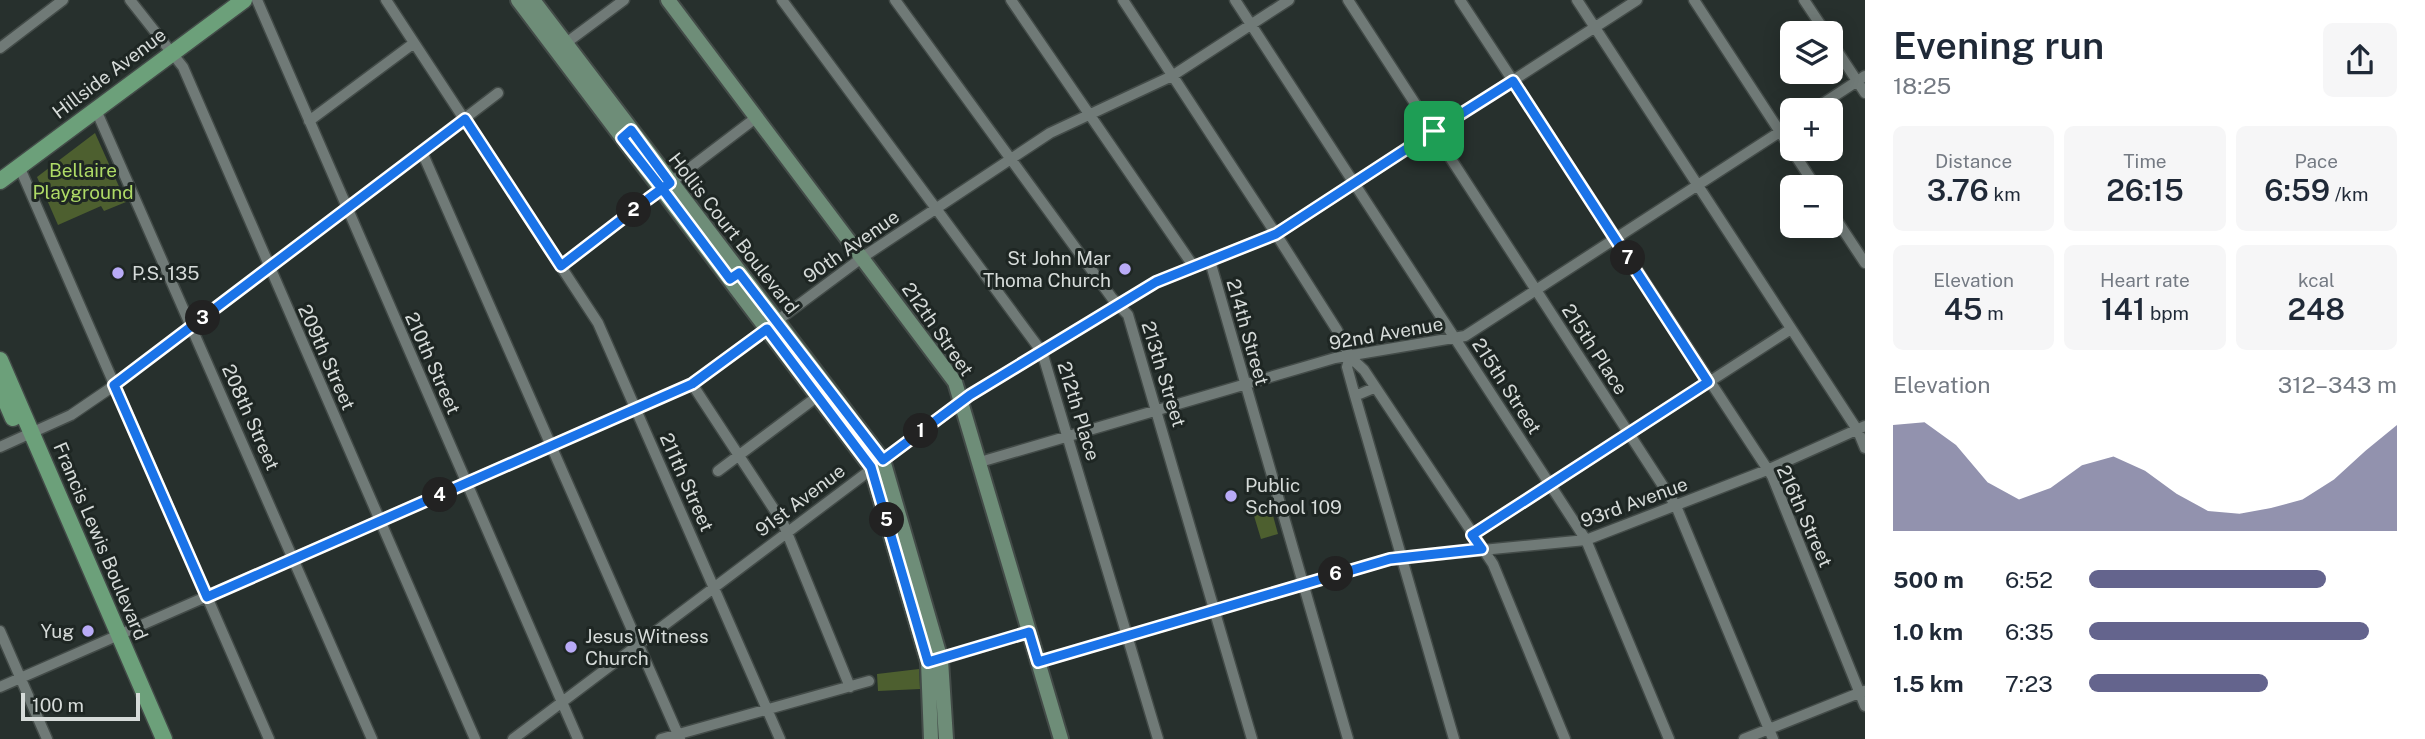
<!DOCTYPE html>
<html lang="en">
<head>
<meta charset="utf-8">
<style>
	:root { --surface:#fff; --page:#f6f6f7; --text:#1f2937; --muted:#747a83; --accent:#64648d }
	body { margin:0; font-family:"Public Sans",sans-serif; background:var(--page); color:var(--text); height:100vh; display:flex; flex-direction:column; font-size:26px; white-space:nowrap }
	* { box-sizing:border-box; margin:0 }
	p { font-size:23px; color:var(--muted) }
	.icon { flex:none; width:38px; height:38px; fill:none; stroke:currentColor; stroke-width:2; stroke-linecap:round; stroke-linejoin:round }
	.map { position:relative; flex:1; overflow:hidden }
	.drawer { display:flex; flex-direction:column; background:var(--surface); width:560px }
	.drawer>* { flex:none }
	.controls { position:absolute; left:1780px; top:21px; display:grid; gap:14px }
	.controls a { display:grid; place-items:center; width:63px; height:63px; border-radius:10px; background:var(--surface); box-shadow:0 4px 18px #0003; font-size:35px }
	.scale { position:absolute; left:21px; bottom:18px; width:119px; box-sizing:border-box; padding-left:7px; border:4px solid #d6dbd9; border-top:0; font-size:19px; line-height:24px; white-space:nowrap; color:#d6dbd9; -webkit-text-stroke:5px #1e2623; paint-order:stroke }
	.pin { position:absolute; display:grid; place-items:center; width:60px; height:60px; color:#fff; margin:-30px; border-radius:14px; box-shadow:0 4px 10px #0006 }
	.km { position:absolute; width:35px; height:35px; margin:-18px; border-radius:50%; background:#222; color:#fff; font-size:19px; line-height:35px; text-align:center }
	.round { display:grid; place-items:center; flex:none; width:74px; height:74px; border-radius:10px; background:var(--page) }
	.summary { display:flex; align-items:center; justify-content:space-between; height:119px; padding:0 28px }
	h1 { font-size:38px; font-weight:600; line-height:52px }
	.metrics { display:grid; grid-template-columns:repeat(3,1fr); gap:10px; height:119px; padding:7px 28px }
	.metrics div { display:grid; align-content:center; border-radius:10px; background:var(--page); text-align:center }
	.metrics b { font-size:30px; font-weight:600 }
	.metrics small { font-size:19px; font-weight:400 }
	.metrics p { font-size:19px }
	.chart { height:196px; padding:14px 28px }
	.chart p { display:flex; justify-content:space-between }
	.chart svg { width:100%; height:126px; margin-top:7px; fill:var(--accent); opacity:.7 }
	ul { padding:0 28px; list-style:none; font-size:23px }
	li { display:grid; grid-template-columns:112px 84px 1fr; align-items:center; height:52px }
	li i { height:18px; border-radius:9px; background:var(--accent) }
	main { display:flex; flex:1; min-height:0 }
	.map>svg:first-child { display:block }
	.green { fill:#4d5f2f }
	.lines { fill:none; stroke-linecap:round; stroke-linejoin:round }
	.minor-casing { stroke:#434b48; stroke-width:13 }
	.secondary-casing { stroke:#434b48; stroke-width:18 }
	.primary-casing { stroke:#434b48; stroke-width:19 }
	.minor { stroke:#707a77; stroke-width:10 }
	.secondary { stroke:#6e8d78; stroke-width:14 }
	.primary { stroke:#6ca07a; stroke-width:16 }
	.route-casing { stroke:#fff; stroke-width:14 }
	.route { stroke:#1a73e8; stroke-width:9 }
	.poi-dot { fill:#b9abf7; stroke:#1e2623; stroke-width:2.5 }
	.labels { text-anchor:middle; stroke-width:6; stroke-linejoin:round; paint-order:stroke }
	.street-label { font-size:19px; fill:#d6dbd9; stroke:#1e2623 }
	.park-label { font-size:19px; fill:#aeda66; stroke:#1e2623 }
	.poi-label { font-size:19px; fill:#d6dbd9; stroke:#1e2623; text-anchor:start }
</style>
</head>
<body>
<main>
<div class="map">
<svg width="1865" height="739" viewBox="0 0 1865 739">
	<rect width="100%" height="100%" fill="#27302d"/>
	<!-- green -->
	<path class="green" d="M95 133 126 202 104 211 101 206 58 225 37 177Z
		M1269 501 1278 534 1261 539 1251 506Z
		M919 669 920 689 878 691 877 674Z"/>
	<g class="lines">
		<!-- minor casing -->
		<g class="minor-casing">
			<path id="minor" d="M130 0 183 67 475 739
				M257 0 578 739
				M386 0 598 323 780 739
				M782 0 1042 352 1158 739
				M895 0 1112 298 1128 315 1252 739
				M1011 0 1194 267
				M1123 0 1276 234 1337 330 1350 357 1364 370 1493 564 1565 739
				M1235 0 1586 540 1669 739
				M1348 0 1676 506 1773 739
				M1460 0 1772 476 1865 706
				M1577 0 1858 431 1865 448
				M1694 0 1816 187
				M1804 0 1826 33
				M1830 40 1865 93
				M562 46 624 0
				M0 48 63 0
				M96 110 372 739
				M1813 110 1865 76
				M309 121 414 43
				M422 152 680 739
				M19 166 269 739
				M1830 210 1865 263
				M1210 261 1348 739
				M561 266 757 117
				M1350 357 1347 367 1355 396 1454 739
				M692 384 783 523 850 687
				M1355 396 1374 388
				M0 447 71 415 115 385 498 93
				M980 462 1335 358 1465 336 1792 124
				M718 471 822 393
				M1472 535 1791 329
				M0 631 47 739
				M935 661 1029 632
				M1038 662 1390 559 1586 540 1767 470 1865 426
				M0 687 692 384 863 257 1050 133 1172 76 1289 0
				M513 739 970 395 1156 282 1276 234 1637 0
				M661 739 869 681
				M1744 739 1864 691"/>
		</g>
		<!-- secondary casing -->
		<g class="secondary-casing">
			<path id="secondary" d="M518 0 871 467 928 662 931 739
				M533 0 883 460 941 660 946 739
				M668 0 955 382 1061 739"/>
		</g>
		<!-- primary casing -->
		<g class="primary-casing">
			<path id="primary" d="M0 181 244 0
				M0 360 164 739
				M0 388 13 418"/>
		</g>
		<!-- minor -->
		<use href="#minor" class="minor"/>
		<!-- secondary -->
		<use href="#secondary" class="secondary"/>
		<!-- primary -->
		<use href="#primary" class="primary"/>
	</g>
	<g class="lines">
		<!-- route casing -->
		<g class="route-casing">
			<path id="route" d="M1434 131 1276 234 1156 282 970 395 883 460 739 273 730 279 667 195C652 176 637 157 622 138L631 130 670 183 648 199 561 266 465 119 114 385 207 597 692 384 767 329 871 467 928 662 1029 632 1038 662 1390 559 1482 549 1472 535 1708 382 1513 81 1434 131"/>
		</g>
		<!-- route -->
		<use href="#route" class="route"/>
	</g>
	<!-- markers -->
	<g class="poi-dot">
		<circle cx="1125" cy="269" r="7"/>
		<circle cx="118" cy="273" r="7"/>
		<circle cx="1231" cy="496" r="7"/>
		<circle cx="88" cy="631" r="7"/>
		<circle cx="571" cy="647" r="7"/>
	</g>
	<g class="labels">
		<!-- street labels -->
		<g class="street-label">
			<text transform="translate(109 73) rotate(-37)" y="7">Hillside Avenue</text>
			<text transform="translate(734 233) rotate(52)" y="7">Hollis Court Boulevard</text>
			<text transform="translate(851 246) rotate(-35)" y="7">90th Avenue</text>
			<text transform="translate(938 329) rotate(55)" y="7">212th Street</text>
			<text transform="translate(1248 332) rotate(74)" y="7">214th Street</text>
			<text transform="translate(1386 333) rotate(-10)" y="7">92nd Avenue</text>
			<text transform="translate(1595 349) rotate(57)" y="7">215th Place</text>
			<text transform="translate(327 357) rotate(66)" y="7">209th Street</text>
			<text transform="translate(433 363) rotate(66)" y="7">210th Street</text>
			<text transform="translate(1164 374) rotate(73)" y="7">213th Street</text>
			<text transform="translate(1507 386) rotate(57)" y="7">215th Street</text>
			<text transform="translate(1079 411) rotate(73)" y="7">212th Place</text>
			<text transform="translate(251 417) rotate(66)" y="7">208th Street</text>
			<text transform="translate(687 482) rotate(66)" y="7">211th Street</text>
			<text transform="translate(800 500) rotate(-37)" y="7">91st Avenue</text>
			<text transform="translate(1634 502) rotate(-20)" y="7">93rd Avenue</text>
			<text transform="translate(1805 516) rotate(66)" y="7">216th Street</text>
			<text transform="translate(101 541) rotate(67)" y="7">Francis Lewis Boulevard</text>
		</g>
		<!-- park labels -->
		<g class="park-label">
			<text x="83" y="177">Bellaire<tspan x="83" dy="22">Playground</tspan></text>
		</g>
		<!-- poi labels -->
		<g class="poi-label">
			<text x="1111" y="265" text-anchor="end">St John Mar<tspan x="1111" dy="22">Thoma Church</tspan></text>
			<text x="132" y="280">P.S. 135</text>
			<text x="1245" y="492">Public<tspan x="1245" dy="22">School 109</tspan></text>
			<text x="74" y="638" text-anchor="end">Yug</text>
			<text x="585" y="643">Jesus Witness<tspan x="585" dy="22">Church</tspan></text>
		</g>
	</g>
</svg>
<div class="controls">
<a><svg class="icon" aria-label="layers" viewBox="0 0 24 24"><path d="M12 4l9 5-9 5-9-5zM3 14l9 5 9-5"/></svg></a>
<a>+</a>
<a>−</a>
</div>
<div class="scale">100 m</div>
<div class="pin" style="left:1434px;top:131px;background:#1e9e55"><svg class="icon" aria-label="arrive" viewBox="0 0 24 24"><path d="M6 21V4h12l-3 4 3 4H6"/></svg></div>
<b class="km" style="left:921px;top:431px">1</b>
<b class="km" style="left:634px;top:210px">2</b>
<b class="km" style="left:203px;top:318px">3</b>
<b class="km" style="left:440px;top:495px">4</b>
<b class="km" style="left:887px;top:520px">5</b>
<b class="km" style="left:1336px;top:574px">6</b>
<b class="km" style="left:1628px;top:258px">7</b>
</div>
<section class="drawer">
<div class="summary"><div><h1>Evening run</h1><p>18:25</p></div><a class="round"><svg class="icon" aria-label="share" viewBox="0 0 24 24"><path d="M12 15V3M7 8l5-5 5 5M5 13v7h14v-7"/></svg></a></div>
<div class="metrics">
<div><p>Distance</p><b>3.76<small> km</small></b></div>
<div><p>Time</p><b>26:15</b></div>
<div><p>Pace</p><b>6:59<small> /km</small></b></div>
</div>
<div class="metrics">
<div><p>Elevation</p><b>45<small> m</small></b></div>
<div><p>Heart rate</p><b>141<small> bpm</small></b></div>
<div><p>kcal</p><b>248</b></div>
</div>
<div class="chart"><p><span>Elevation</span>312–343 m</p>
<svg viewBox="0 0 160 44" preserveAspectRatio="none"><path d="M0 44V7L10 6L20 14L30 27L40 33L50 29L60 21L70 18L80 23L90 31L100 37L110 38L120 36L130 33L140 26L150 16L160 7V44z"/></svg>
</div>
<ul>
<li><b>500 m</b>6:52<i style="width:77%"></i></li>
<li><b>1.0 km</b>6:35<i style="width:91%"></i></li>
<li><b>1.5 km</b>7:23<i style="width:58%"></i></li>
</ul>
</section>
</main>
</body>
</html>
